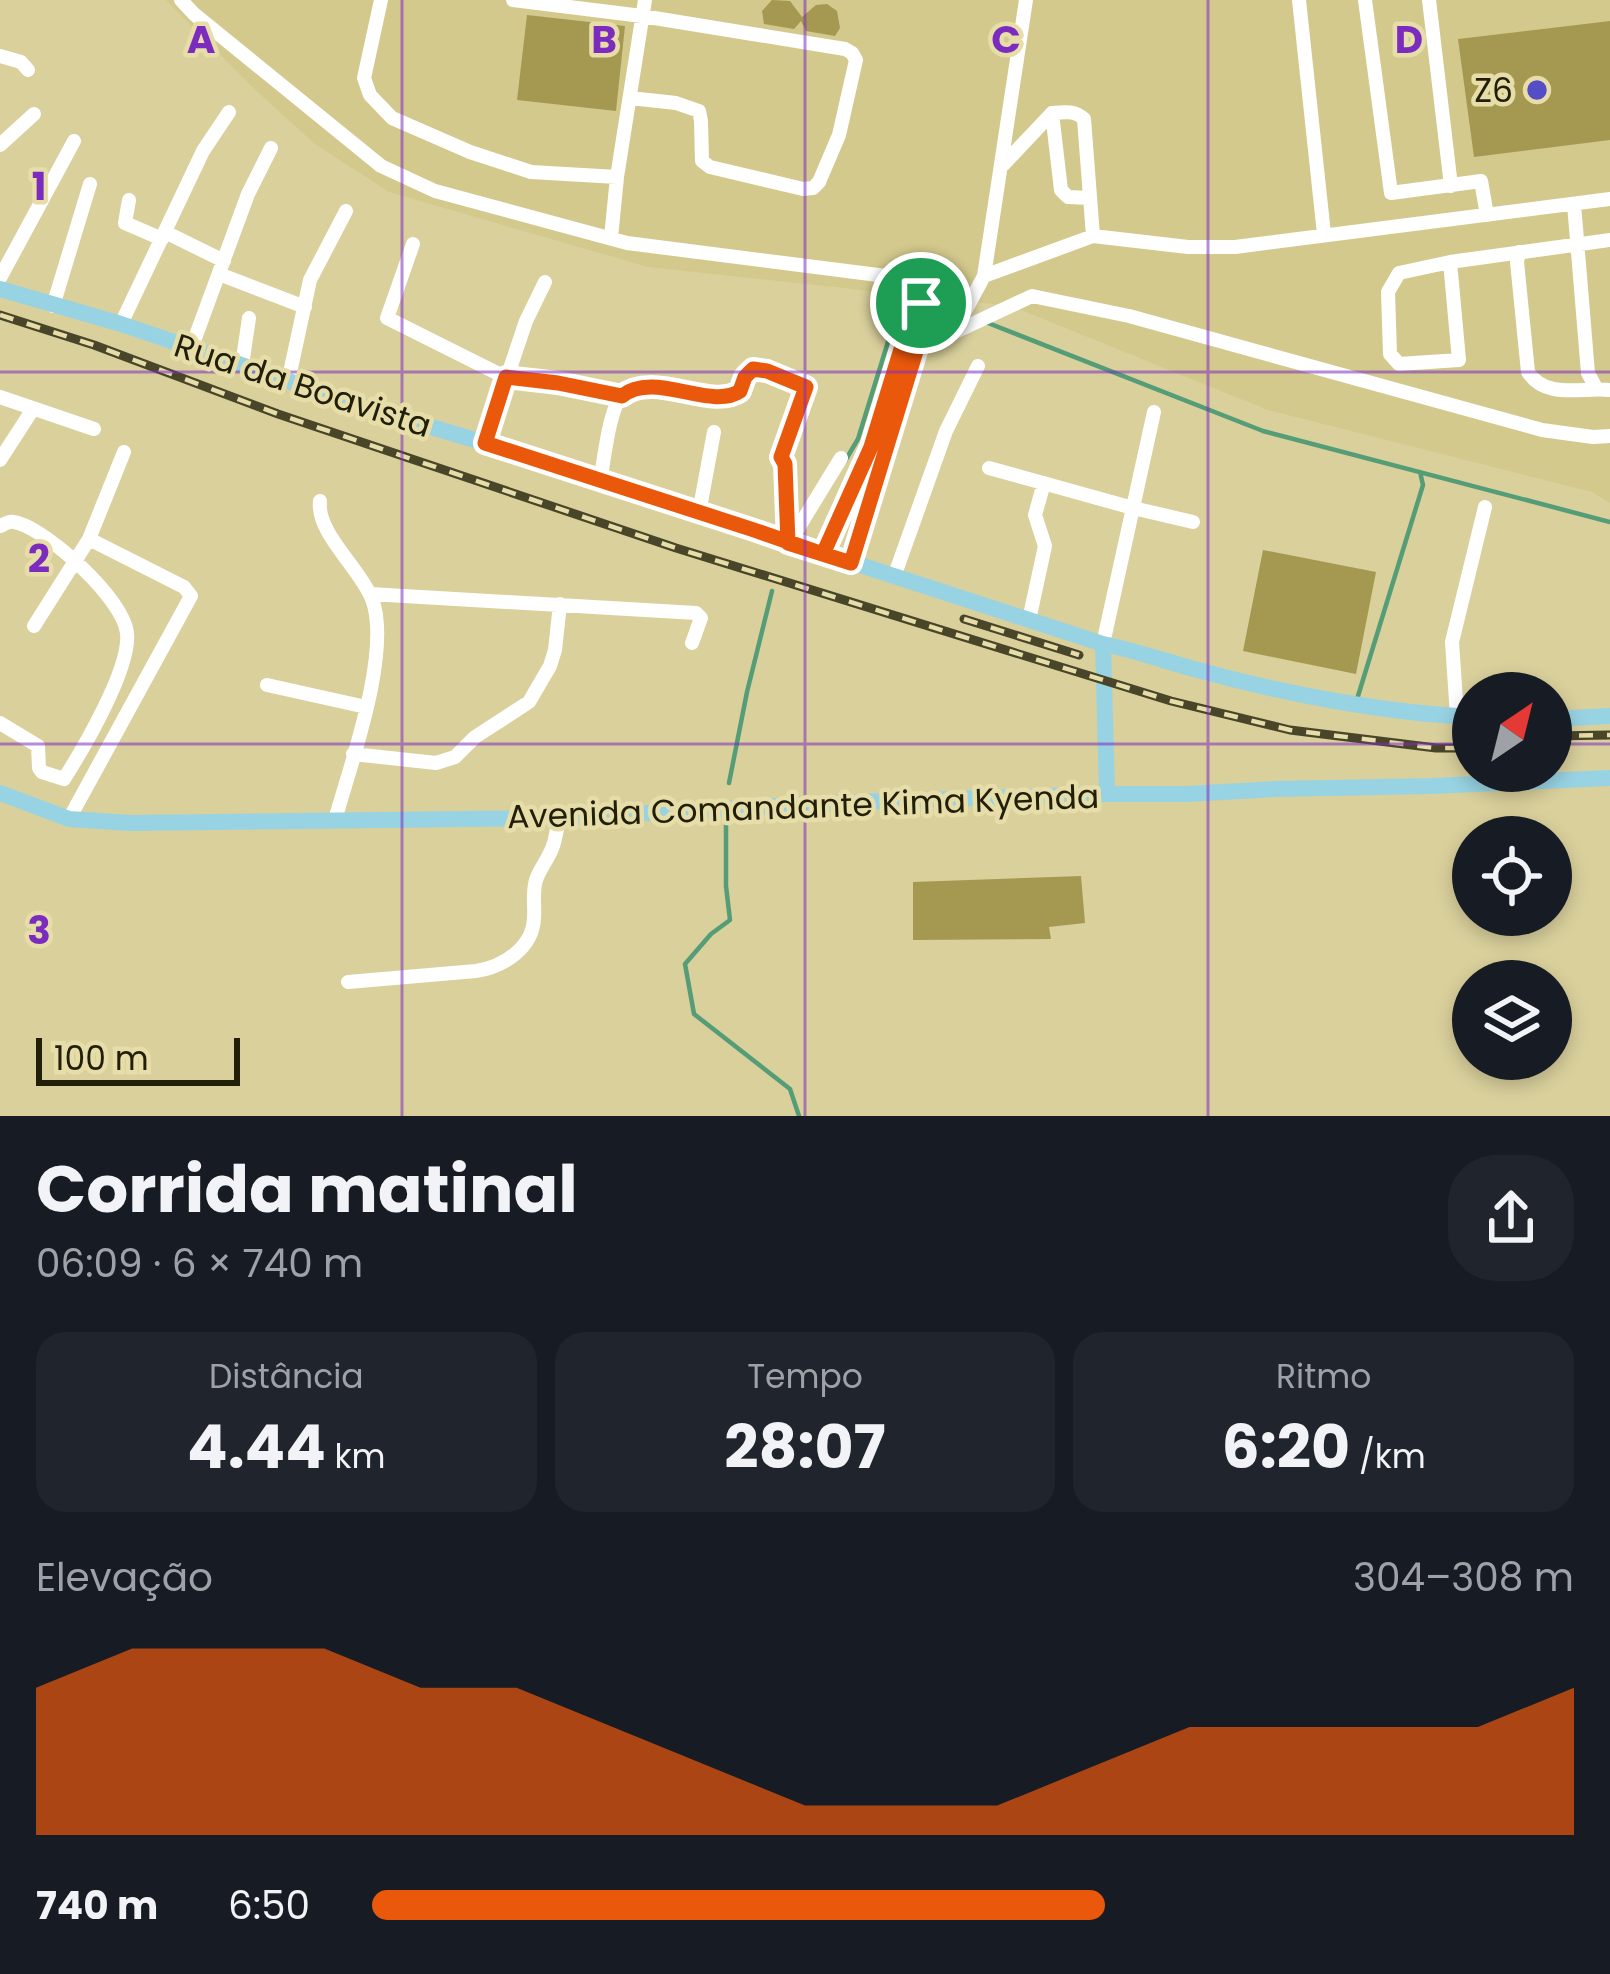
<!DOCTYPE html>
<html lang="pt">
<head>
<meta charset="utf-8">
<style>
	:root { --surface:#171b24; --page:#20242c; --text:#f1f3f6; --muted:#9ea1a6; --accent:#ea580c }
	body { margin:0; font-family:Poppins,sans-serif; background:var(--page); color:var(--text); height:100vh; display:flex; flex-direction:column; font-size:45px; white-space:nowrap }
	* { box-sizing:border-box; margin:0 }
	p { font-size:39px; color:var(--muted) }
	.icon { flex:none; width:66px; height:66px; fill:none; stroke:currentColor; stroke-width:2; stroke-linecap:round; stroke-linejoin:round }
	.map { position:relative; height:1116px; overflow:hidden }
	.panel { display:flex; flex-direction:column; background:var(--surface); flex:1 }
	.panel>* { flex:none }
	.needle { width:78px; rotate:35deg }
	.controls { position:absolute; left:1452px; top:672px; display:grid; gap:24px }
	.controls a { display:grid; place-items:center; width:120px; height:120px; border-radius:50%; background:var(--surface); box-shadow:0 6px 18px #0003; font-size:60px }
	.scale { position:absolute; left:36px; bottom:30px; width:204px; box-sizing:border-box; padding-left:12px; border:6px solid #211e09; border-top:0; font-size:33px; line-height:42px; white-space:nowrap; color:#211e09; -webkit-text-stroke:9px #e6dda9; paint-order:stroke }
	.pin { position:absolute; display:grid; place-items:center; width:102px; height:102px; color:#fff; margin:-51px; border:6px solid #fff; border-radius:50%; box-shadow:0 3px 12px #0007 }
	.round { display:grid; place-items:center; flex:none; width:126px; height:126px; border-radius:48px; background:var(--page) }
	.overview { display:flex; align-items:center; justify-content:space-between; height:204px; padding:0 36px }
	h1 { font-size:66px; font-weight:700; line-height:90px }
	.figures { display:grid; grid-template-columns:repeat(3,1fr); gap:18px; height:204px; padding:12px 36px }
	.figures div { display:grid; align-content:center; border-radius:30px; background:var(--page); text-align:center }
	.figures b { font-size:60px; font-weight:700 }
	.figures small { font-size:33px; font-weight:400 }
	.figures p { font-size:33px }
	.chart { height:336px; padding:24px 36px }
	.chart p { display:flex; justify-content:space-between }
	.chart svg { width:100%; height:216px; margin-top:12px; fill:var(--accent); opacity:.7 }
	ul { padding:0 36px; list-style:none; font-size:39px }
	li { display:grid; grid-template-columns:192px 144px 1fr; align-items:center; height:90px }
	li i { height:30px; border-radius:15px; background:var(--accent) }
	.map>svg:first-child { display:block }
	.built { fill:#d3c98d }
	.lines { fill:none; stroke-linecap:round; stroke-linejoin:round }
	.stream { stroke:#549d77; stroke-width:4.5 }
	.building { fill:#a59951 }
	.minor { stroke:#fff; stroke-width:14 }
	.major { stroke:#98d3e3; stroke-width:16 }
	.rail-casing { stroke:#494529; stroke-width:9 }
	.rail { stroke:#e6dda9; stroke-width:4.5; stroke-dasharray:14; stroke-linecap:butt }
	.route-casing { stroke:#fff; stroke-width:24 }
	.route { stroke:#ea580c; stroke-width:15 }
	.grid { fill:none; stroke:#7b2cbf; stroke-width:3; stroke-opacity:0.55 }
	.poi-dot { fill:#534ec5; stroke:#e6dda9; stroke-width:4.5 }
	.labels { text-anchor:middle; stroke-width:9; stroke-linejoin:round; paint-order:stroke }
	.poi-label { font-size:33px; fill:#211e09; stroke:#e6dda9; text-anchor:end }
	.street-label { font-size:33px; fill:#211e09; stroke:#e6dda9 }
	.grid-label { font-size:39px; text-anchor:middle; font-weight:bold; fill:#7b2cbf; stroke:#e6dda9; stroke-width:9; stroke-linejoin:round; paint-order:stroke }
</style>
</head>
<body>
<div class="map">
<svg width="1610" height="1116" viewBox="0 0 1610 1116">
	<rect width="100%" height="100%" fill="#d9d09c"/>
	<!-- built -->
	<path class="built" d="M166 0H1610V503L1592 492 1268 410 1011 306 648 267 389 192 315 144 250 85Z"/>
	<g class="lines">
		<!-- stream -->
		<path class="stream" d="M988 323 1263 431 1610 522
			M845 461 858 439 896 316 905 313
			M1358 696 1423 485 1420 472
			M729 783 747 692 772 591
			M726 823V886L730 920 711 934 685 964 694 1014 790 1089 799 1116"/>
	</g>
	<!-- building -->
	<path class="building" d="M772 0 790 1 802 17 816 5 827 4 837 11 840 28 835 36 806 31 801 21 794 29 764 24 762 11Z
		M527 15 625 26 616 111 517 100Z
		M1610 21V140L1474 157 1458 39Z
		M1263 550 1376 572 1356 674 1243 651Z
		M1081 876 1085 923 1049 927 1051 939 913 940V882Z"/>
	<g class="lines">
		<!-- minor -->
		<path class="minor" d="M181 0 194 14 381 166 435 191 627 243 925 281 953 333 1032 296 1129 316 1542 430 1593 437 1610 436
			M381 0 364 78 370 95 392 118 470 152 531 172 617 177
			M513 0 642 16 845 49 852 53 856 60 839 135 819 182 813 188 803 189 710 167 702 161 701 121 699 111 676 103 630 98
			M1299 0 1324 234
			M1365 0 1391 193 1481 181 1487 215
			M1429 0 1451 186
			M0 56 21 62 28 70
			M1052 113 1061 190 1068 197 1090 198
			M0 145 34 114
			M1003 165 1052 113C1064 112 1074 110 1084 119L1093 236
			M129 200 125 223 162 239
			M1574 204 1588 373 1596 388
			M165 232 224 261
			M611 238 617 177 645 0
			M413 244 387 318 505 377 558 383 622 396
			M1519 252 1517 262 1528 372C1546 400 1582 387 1610 390
			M1450 262 1459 360 1399 364 1390 354 1388 292 1399 273 1450 262 1610 240
			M219 274 305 307
			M984 276 1093 236 1188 247H1235L1610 199
			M0 278 74 141
			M53 306 90 184
			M121 324 203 151 229 112
			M954 332 984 276 1026 0
			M191 349 248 194 271 148
			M242 365 249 318
			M288 382 310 280 346 211
			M0 397 94 429
			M485 443 526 321 545 282
			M0 460 33 409
			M989 468 1133 508 1193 522
			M600 482C604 462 609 404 625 392 636 384 677 388 690 391 706 394 721 400 736 395L745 377 753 369 767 371 806 387 781 457 785 463 789 543
			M320 501C316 533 360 568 372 599 392 651 350 766 335 820
			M699 513 714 432
			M0 526C7 523 9 520 18 523 50 532 124 600 127 633 131 668 83 749 64 779L42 772 39 768 38 746 0 723
			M789 543 841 458
			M823 554 871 447 909 323 921 303
			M851 563 925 322 921 303 925 281
			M894 577 946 431 978 366
			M370 594 696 613 701 618 692 643
			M1029 620 1045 546 1035 515 1044 483
			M34 626 89 539
			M1103 644 1154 412
			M267 685 366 707
			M1457 716 1452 642 1485 507
			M353 754 436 763 455 757 475 737 529 702 550 666 555 650 560 604
			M69 819 191 596 184 587 89 539 124 452
			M348 982 476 971C503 967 533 948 534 918 535 905 532 893 536 880 540 868 549 858 553 846 556 838 557 827 559 818"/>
		<!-- major -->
		<path class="major" d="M0 289 121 324 374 410 485 443 1103 644C1134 650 1164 661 1194 669 1280 693 1384 713 1473 717
			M1103 644 1107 794
			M1551 719 1610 716
			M0 793 69 819 130 823 559 818 827 803 1107 794H1187L1276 789 1432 786 1610 778"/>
		<!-- rail casing -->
		<g class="rail-casing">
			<path id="rail" d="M0 315 94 345 278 414 676 548 1171 701 1290 730 1436 748H1473
				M964 619 1079 655
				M1551 736 1610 735"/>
		</g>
		<!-- rail -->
		<use href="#rail" class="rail"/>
	</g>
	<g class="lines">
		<!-- route casing -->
		<g class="route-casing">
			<path id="route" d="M921 303 909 323 871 447 823 554 754 530 485 443 506 377 558 383 622 396C654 370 711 411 740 391L745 377 753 369 767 371 806 387 781 457 785 464 788 543 851 563 925 322 921 303"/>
		</g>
		<!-- route -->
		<use href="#route" class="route"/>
	</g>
	<!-- grid -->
	<path class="grid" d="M402 0V1116M805 0V1116M1208 0V1116M0 372H1610M0 744H1473M1551 744H1610"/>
	<!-- markers -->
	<circle class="poi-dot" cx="1537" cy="90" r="12"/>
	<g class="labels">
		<!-- poi labels -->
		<g class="poi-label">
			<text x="1513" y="102">Z6</text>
		</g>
		<!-- street labels -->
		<g class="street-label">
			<text transform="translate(303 385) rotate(18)" y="12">Rua da Boavista</text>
			<text transform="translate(803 806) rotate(-2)" y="12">Avenida Comandante Kima Kyenda</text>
		</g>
	</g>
	<g class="grid-label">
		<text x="201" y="53">A</text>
		<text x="604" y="53">B</text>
		<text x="1006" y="53">C</text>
		<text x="1409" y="53">D</text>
		<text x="39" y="200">1</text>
		<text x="39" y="572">2</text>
		<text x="39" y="944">3</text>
	</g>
</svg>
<div class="controls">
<a><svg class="needle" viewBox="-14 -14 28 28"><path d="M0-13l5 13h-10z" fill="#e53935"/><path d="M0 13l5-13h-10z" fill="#9ea1a6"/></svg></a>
<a><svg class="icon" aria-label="locate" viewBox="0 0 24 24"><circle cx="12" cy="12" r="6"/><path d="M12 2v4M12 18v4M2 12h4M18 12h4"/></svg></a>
<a><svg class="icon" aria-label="layers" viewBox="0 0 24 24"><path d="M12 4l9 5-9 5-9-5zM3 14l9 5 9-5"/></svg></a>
</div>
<div class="scale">100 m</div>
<div class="pin" style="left:921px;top:303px;background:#1e9e55"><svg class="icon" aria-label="arrive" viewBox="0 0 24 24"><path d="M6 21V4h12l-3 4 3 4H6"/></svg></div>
</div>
<section class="panel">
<div class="overview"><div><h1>Corrida matinal</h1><p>06:09 · 6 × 740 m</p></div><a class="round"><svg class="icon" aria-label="share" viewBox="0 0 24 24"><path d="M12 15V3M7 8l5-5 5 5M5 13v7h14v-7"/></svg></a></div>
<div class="figures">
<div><p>Distância</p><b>4.44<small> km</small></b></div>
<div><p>Tempo</p><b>28:07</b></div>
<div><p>Ritmo</p><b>6:20<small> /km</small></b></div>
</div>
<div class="chart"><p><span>Elevação</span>304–308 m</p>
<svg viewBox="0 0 160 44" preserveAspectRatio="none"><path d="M0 44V14L10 6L20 6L30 6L40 14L50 14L60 22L70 30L80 38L90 38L100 38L110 30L120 22L130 22L140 22L150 22L160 14V44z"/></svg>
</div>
<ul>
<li><b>740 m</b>6:50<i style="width:61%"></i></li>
</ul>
</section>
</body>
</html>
